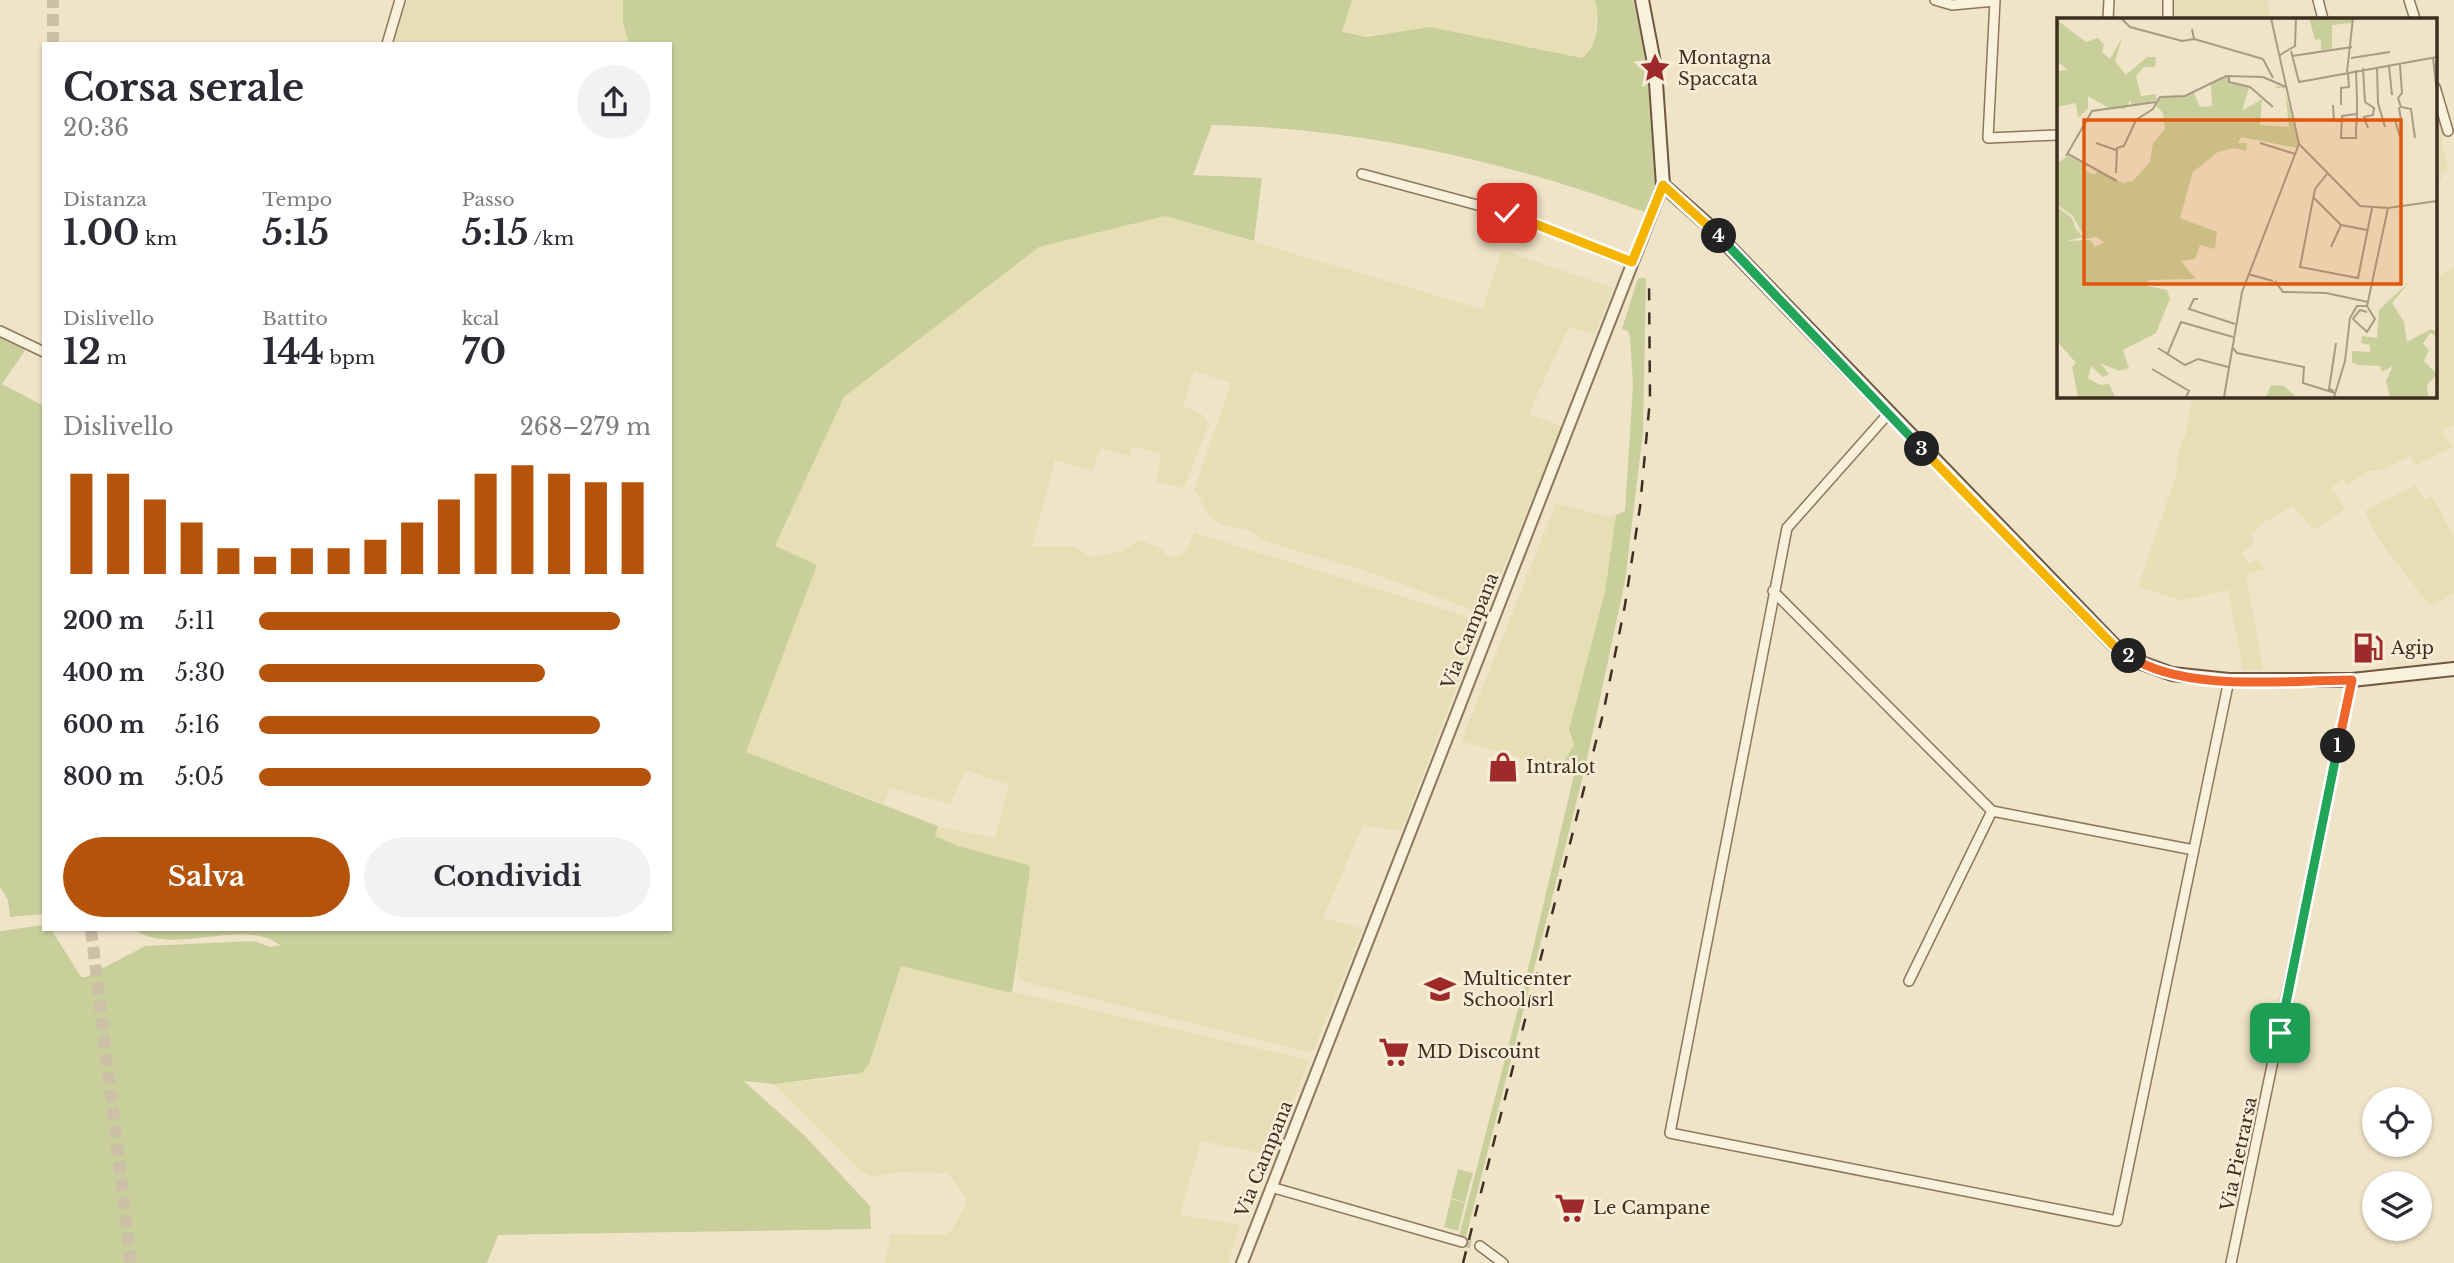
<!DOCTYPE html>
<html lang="it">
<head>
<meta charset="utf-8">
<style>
	:root { --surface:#fff; --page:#f2f2f3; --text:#2b2b33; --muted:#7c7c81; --accent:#b45309 }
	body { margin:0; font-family:"Libre Baskerville",serif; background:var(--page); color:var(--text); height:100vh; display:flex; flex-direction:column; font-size:26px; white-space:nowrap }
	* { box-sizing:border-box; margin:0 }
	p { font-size:23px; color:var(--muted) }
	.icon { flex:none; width:38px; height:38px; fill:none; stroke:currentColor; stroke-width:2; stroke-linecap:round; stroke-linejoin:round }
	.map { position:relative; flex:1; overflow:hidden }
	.panel { position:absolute; left:42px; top:42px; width:630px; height:889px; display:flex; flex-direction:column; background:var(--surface); border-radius:0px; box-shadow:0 2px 5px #0004 }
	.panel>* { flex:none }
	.controls { position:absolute; left:2362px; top:1087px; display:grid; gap:14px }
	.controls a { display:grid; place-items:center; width:70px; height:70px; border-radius:50%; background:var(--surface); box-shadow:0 2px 5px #0004; font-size:35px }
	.pin { position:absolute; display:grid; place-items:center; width:60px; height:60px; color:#fff; margin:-30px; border-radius:14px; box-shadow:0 4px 10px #0006 }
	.km { position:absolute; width:35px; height:35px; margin:-18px; border-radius:50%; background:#222; color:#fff; font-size:19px; line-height:35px; text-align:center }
	.round { display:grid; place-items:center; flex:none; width:74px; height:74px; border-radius:37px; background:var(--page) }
	.head { display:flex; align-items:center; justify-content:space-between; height:119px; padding:0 21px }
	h1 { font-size:38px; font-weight:700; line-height:52px }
	.figures { display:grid; grid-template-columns:repeat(3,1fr); gap:10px; height:119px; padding:7px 21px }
	.figures div { display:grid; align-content:center }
	.figures b { font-size:35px; font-weight:700 }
	.figures small { font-size:19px; font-weight:400 }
	.figures p { font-size:19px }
	.chart { height:196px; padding:14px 21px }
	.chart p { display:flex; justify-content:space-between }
	.chart svg { width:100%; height:126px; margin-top:7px; stroke:var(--accent); stroke-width:6 }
	.button { display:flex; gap:14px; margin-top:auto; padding:14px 21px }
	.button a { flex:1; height:80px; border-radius:42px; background:var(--accent); color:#fff; font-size:28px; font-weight:700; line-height:80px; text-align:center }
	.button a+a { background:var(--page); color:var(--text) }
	ul { padding:0 21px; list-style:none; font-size:23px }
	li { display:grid; grid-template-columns:112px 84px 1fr; align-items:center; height:52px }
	li i { height:18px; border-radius:9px; background:var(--accent) }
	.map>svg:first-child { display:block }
	.farmland { fill:#e6deb5 }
	.green { fill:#c9cf9b }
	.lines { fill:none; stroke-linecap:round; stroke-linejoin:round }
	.minor-tunnel { stroke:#ccc0a6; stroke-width:9; stroke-dasharray:9 4.5; stroke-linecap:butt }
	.secondary-tunnel { stroke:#ccc0a6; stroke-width:12; stroke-dasharray:12 6; stroke-linecap:butt }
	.minor-casing { stroke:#8d765c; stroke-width:12 }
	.tertiary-casing { stroke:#8d765c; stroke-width:14 }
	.secondary-casing { stroke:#6f573f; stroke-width:16 }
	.minor { stroke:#faf1dc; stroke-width:9 }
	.tertiary { stroke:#faf1dc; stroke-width:10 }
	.secondary { stroke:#faf1dc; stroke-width:12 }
	.rail { stroke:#3d2e20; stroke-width:2.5; stroke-dasharray:12 12; stroke-linecap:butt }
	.split-1-casing { stroke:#fff; stroke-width:14 }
	.split-2-casing { stroke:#fff; stroke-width:14 }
	.split-3-casing { stroke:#fff; stroke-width:14 }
	.split-4-casing { stroke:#fff; stroke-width:14 }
	.split-5-casing { stroke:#fff; stroke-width:14 }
	.split-1 { stroke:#22a559; stroke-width:9 }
	.split-2 { stroke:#f0652b; stroke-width:9 }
	.split-3 { stroke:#f5b400; stroke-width:9 }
	.split-4 { stroke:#22a559; stroke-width:9 }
	.split-5 { stroke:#f5b400; stroke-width:9 }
	.labels { text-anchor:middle; stroke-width:5; stroke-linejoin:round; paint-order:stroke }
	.poi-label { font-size:18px; fill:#3d2e20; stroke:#f7eed8; text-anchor:start }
	.street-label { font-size:18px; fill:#3d2e20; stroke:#f7eed8 }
	.inset-road { fill:none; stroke:#a89b85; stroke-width:2 }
	.view { fill:#df570d; fill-opacity:0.15; stroke:#df570d; stroke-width:3.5 }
	.inset-edge { fill:none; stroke:#3d2e20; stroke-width:3.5 }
</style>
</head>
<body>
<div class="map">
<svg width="2454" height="1263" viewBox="0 0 2454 1263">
	<rect width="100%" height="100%" fill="#f0e4c8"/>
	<!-- farmland -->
	<path class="farmland" d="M412 0H623V23L629 44H393L406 2Z
		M1352 0H1595L1597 9 1594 42 1591 52 1582 58 1430 27 1398 33 1356 36 1341 32Z
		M2171 0H2268L2270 19H2171Z
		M2435 102 2444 131 2442 142 2448 170 2441 173 2442 180 2435 182Z
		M1166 216 1482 309 1502 250 1613 288 1595 334 1569 327 1534 401 1530 414 1562 426 1486 611 1471 609 1360 569 1267 542 1248 530 1223 525 1211 518 1194 490 1231 383 1194 371 1183 406 1203 415 1209 424 1184 488 1156 482 1161 454 1133 446 1129 456 1101 448 1092 471 1055 460 1032 547H1076L1089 557 1120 552 1140 540 1162 549 1167 555 1177 557 1185 552 1195 533 1462 615 1480 627 1401 831 1363 825 1323 918 1363 929 1312 1053 1025 982 1019 977 1016 965 1028 866 958 846 935 836 938 826 995 838 1009 785 966 770 950 804 890 788 884 804 745 752 817 565 775 547 844 397 1039 247Z
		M2454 268V425L2442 431 2452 447 2416 465 2410 456 2381 470 2369 471 2347 485 2343 479 2331 488 2345 509 2314 530 2292 506 2263 523 2251 534 2254 543 2241 553 2249 564 2258 559 2264 569 2246 575 2263 670H2243L2228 590 2182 600 2138 587 2176 475 2178 454 2186 433 2192 396H2435V277Z
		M2416 485 2424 500 2432 496 2454 537V593L2430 606 2379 540 2366 514V510Z
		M1556 503 1605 516 1616 515 1605 592 1569 736 1574 745 1559 770 1461 741Z
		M901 966 1309 1060 1271 1155 1201 1141 1180 1215 1240 1225 1228 1263H885L891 1234 943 1235 950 1232 963 1211 966 1198 948 1173 899 1172 873 1177 862 1172 774 1084 851 1077 869 1064Z"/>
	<!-- green -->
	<path class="green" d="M623 0H1352L1342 32 1366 37 1430 27 1582 58C1598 47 1600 19 1595 0H1633C1644 47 1664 135 1658 182 1657 192 1651 203 1647 213 1508 161 1361 128 1212 125L1193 175 1262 178 1254 241 1165 216 1039 247 844 397 775 546 817 565 746 752 938 826 935 836 958 846 1028 865 1030 869 1012 993 901 966 869 1064 862 1073 774 1084 744 1081 805 1136 870 1206 871 1229 498 1235 487 1263H0V931L44 925V929H51L81 977H86L145 946 253 941 271 947 280 945C243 916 172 958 134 929H670V44H629L623 23Z
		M1638 278H1646L1643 432 1625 581 1586 764 1466 1237 1459 1236 1525 982 1574 775 1559 770 1574 745 1569 730 1605 592 1616 515 1625 511 1633 385 1630 337 1628 331 1622 329Z
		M0 336 26 349 2 384 44 406V914L10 917 8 900 0 887Z
		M1458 1169 1473 1173 1465 1202 1451 1198Z
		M1451 1199 1465 1203 1458 1231 1444 1227Z"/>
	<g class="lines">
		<!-- minor-tunnel -->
		<path class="minor-tunnel" d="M1462 1242 1480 1246"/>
		<!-- secondary-tunnel -->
		<path class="secondary-tunnel" d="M53 44V0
			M91 929 131 1263"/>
		<!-- minor casing -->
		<g class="minor-casing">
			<path id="minor" d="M1935 0 1952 5 1995 1
				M1995 0 1988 138 2058 135
				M2318 0 2323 19
				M2409 0 2415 19
				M2108 19 2109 0
				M2168 19V0
				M387 44 400 0
				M2435 87 2448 131
				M1362 174 1507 213 1632 263
				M0 331 44 352
				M1888 414 1787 528 1670 1133 2117 1221 2229 680
				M1773 591 1992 811
				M1909 981 1992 811 2194 850
				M1271 1187 1462 1242
				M1480 1246 1503 1263
				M2231 1263 2352 680"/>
		</g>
		<!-- tertiary casing -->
		<g class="tertiary-casing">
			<path id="tertiary" d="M1242 1263 1663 185"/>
		</g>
		<!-- secondary casing -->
		<g class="secondary-casing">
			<path id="secondary" d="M1642 0 1655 68 1663 185 1708 225 2116 647 2139 662 2172 674 2229 680H2352L2454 669"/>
		</g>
		<!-- minor -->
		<use href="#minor" class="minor"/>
		<!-- tertiary -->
		<use href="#tertiary" class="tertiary"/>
		<!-- secondary -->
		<use href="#secondary" class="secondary"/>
		<!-- rail -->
		<path class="rail" d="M1463 1263 1603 714 1625 605 1640 507 1650 399 1649 280"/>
	</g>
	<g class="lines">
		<!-- split-1 casing -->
		<g class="split-1-casing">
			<path id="split-1" d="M2280 1033 2338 746"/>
		</g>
		<!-- split-2 casing -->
		<g class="split-2-casing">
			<path id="split-2" d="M2129 656C2185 693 2287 680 2352 680L2338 746"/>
		</g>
		<!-- split-3 casing -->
		<g class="split-3-casing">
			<path id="split-3" d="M1922 449 2116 648 2129 656"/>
		</g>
		<!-- split-4 casing -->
		<g class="split-4-casing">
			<path id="split-4" d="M1719 236 1922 449"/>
		</g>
		<!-- split-5 casing -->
		<g class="split-5-casing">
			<path id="split-5" d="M1507 213 1632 262 1663 185 1719 236"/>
		</g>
		<!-- split-1 -->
		<use href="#split-1" class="split-1"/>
		<!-- split-2 -->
		<use href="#split-2" class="split-2"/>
		<!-- split-3 -->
		<use href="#split-3" class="split-3"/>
		<!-- split-4 -->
		<use href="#split-4" class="split-4"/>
		<!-- split-5 -->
		<use href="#split-5" class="split-5"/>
	</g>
	<!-- icons -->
	<defs>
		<g id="sight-bare" transform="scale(2.415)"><path d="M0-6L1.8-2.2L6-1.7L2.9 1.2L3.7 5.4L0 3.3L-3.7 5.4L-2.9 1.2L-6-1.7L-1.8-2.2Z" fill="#9e2a2b" stroke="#f7eed8" stroke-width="2.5" paint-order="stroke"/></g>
		<g id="fuel-bare" transform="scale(2.415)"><path d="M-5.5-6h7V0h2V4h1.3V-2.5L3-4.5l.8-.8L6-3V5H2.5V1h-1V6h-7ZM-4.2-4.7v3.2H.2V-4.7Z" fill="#9e2a2b" stroke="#f7eed8" stroke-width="2.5" paint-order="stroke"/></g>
		<g id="shop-bare" transform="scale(2.415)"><path d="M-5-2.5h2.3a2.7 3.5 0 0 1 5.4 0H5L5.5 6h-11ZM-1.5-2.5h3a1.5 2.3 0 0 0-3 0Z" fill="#9e2a2b" stroke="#f7eed8" stroke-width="2.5" paint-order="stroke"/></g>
		<g id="school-bare" transform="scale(2.415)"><path d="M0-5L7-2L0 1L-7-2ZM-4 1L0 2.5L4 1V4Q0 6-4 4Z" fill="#9e2a2b" stroke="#f7eed8" stroke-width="2.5" paint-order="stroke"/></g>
		<g id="supermarket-bare" transform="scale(2.415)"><path d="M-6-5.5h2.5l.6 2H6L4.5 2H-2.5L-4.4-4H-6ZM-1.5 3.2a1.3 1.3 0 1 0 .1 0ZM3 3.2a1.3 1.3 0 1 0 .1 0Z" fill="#9e2a2b" stroke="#f7eed8" stroke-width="2.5" paint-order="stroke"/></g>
	</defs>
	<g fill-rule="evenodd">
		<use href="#sight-bare" x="1655" y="68"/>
		<use href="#fuel-bare" x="2368" y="648"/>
		<use href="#shop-bare" x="1503" y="767"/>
		<use href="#school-bare" x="1440" y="989"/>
		<use href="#supermarket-bare" x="1394" y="1052"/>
		<use href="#supermarket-bare" x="1570" y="1208"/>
	</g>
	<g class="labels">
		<!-- poi labels -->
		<g class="poi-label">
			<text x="1678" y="64">Montagna<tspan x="1678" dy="21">Spaccata</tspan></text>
			<text x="2391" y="654">Agip</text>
			<text x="1526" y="773">Intralot</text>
			<text x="1463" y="985">Multicenter<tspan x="1463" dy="21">School srl</tspan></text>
			<text x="1417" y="1058">MD Discount</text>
			<text x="1593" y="1214">Le Campane</text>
		</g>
		<!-- street labels -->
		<g class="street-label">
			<text transform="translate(1470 631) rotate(-68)" y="6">Via Campana</text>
			<text transform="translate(2239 1154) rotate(-78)" y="6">Via Pietrarsa</text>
			<text transform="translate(1264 1159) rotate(-68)" y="6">Via Campana</text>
		</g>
	</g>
	<!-- overview -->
	<g transform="translate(2057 18)">
		<rect width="380" height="380" fill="#f0e4c8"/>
		<path d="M252 0H295V5L275 7V31L264 32V21L258 22ZM0 2 29 24 41 20 47 27 45 34 53 41 65 20 58 43 69 57 90 39H99L98 49H87L79 58 84 78 99 76 100 82 75 88 73 82 68 91 50 89 31 78V91L21 100 19 85 0 89V53L10 52 0 43ZM171 58V64L192 70 185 93 205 81 203 107 232 109 228 73 226 70H220L218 68 227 69 241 124 240 130 184 119 181 125H190L189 133 178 130 161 134 136 154 123 200 160 214 158 231 143 227 138 241 124 243 139 261 91 262 90 268 110 272 113 281 99 315 66 332 72 350 62 353 43 345 52 356 46 359 34 348 31 360 43 367 52 366 58 379H21L15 349 19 345 0 323V189L15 200 19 211 26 219 10 223 33 222 38 229 47 224 39 219 28 221 16 198 0 187V145L11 138 30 148 28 152 37 157 41 153 66 165 76 163 93 144 96 125 108 111 106 95 99 88 104 79H128L136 73 143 89 155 88 154 65ZM354 262 335 285 347 304 350 324 374 311 380 314V318L373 315 366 326 372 332 367 343 380 356 370 367 371 379H333L329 363 336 348 325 354 323 348 301 347 295 344V333L313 334V327L304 325 305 318 320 320 322 292ZM214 367 227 368 238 378 209 379Z" fill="#c9cf9b"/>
		<path class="inset-road" d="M64 0 73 9 125 23 137 21M214 0 242 126 303 188 331 190 380 183M135 11 137 21 206 41M234 33 242 64 380 39M223 37 238 28 239 0M235 38 295 29M294 40 333 34M376 40 380 75M206 41 216 60M343 47 345 75 341 80 344 89 354 91 358 120M332 48 335 77M320 49 321 85 328 109M306 50 308 84 317 90 316 97 307 99 311 110M299 52 300 82V96L299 112V120H284L285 98 300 96M290 54 296 0M172 58V64L193 69 216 89M276 87 277 103H285M284 87V70L292 69 291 55M342 89 344 102H338L343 119M39 125 59 132M203 125 238 136M11 136 60 163M9 138 35 93 99 84M59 155 60 130 67 128 79 102 96 91 103 79 128 78 169 58 206 59 229 69M270 156 258 171 243 249 301 260 315 190M256 179 284 207M274 229 284 207 310 212M191 256 216 263M218 263 226 274 269 275 311 284M141 281H137L132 291 178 306M310 288 318 301 310 314 296 301 303 292 310 294M175 329 180 335 247 349 246 365 278 375M101 330 128 347 141 341 171 349M110 337 124 304 176 319M95 351 132 373 129 379M277 373 272 371 279 325M167 379 185 274 242 126M277 379 288 343 293 300 300 288H310L331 190"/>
		<path class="view" d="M27 102H344V266H27Z"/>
		<rect width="380" height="380" class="inset-edge"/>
	</g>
</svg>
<div class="controls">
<a><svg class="icon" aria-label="locate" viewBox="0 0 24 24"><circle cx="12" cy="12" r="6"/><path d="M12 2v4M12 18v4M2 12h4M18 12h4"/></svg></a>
<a><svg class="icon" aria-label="layers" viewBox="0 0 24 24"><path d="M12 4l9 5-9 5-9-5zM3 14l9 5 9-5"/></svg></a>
</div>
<div class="pin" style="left:2280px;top:1033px;background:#1e9e55"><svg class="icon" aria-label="arrive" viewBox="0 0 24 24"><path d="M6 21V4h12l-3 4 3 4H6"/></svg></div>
<div class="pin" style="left:1507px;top:213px;background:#d93025"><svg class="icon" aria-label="check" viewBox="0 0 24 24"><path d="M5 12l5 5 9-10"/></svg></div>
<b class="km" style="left:2338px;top:746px">1</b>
<b class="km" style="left:2129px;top:656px">2</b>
<b class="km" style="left:1922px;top:449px">3</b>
<b class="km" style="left:1719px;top:236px">4</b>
<section class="panel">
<div class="head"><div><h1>Corsa serale</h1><p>20:36</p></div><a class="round"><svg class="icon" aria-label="share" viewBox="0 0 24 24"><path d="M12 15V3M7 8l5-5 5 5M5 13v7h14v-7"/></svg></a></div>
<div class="figures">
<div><p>Distanza</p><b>1.00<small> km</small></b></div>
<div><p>Tempo</p><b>5:15</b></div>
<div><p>Passo</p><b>5:15<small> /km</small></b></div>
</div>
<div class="figures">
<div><p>Dislivello</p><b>12<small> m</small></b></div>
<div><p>Battito</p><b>144<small> bpm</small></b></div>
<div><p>kcal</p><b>70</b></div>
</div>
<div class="chart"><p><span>Dislivello</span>268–279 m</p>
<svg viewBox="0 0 160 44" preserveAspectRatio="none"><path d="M5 44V9M15 44V9M25 44V18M35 44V26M45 44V35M55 44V38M65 44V35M75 44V35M85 44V32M95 44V26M105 44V18M115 44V9M125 44V6M135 44V9M145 44V12M155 44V12"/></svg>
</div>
<ul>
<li><b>200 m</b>5:11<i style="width:92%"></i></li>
<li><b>400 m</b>5:30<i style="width:73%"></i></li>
<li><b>600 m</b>5:16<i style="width:87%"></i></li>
<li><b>800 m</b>5:05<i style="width:100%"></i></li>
</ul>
<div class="button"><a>Salva</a><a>Condividi</a></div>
</section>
</div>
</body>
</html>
